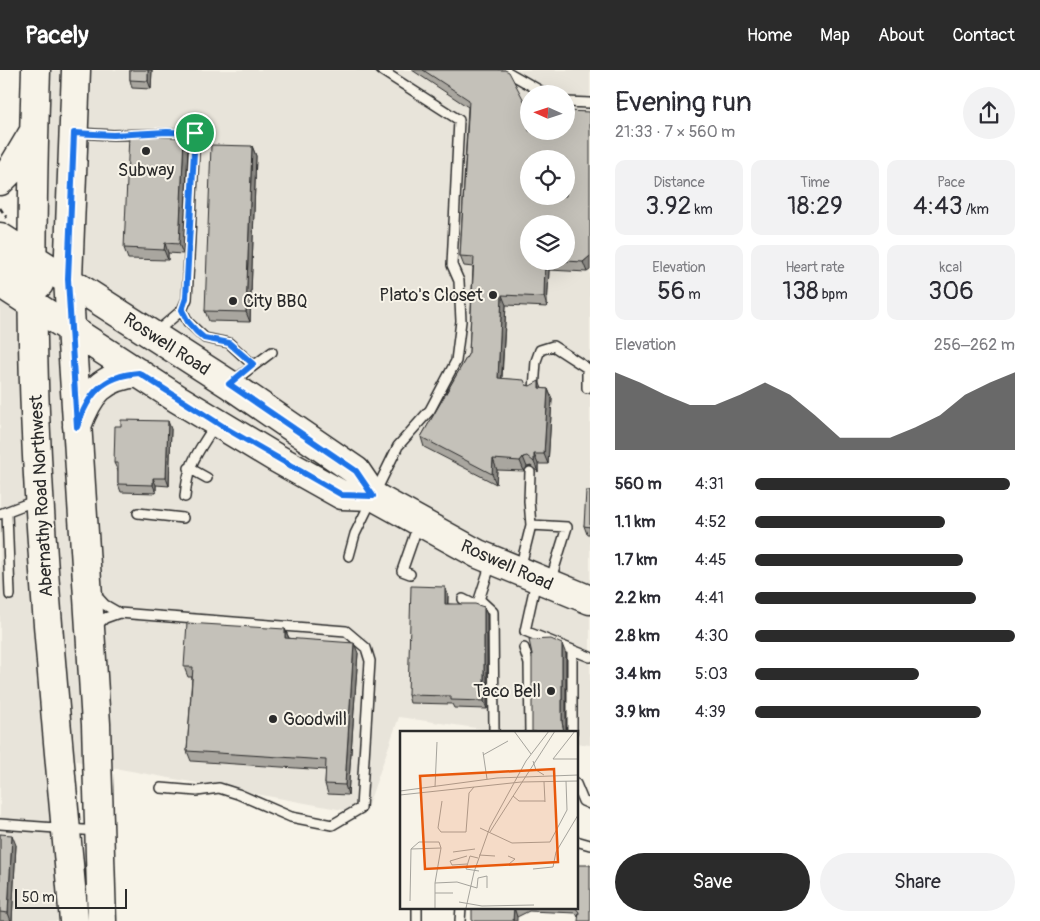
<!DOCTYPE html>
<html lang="en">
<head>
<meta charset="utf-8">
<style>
	:root { --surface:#fff; --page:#f2f2f3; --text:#2b2b33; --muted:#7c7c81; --accent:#2b2b2b }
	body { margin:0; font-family:Pangolin,sans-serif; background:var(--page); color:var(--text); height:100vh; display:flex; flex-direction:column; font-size:19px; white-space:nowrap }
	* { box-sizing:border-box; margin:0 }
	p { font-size:16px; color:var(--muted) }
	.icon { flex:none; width:28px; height:28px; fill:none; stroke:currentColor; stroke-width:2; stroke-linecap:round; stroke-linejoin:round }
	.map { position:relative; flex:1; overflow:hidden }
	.panel { display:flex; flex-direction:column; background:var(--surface); width:450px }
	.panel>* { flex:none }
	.needle { width:32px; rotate:273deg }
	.controls { position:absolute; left:520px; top:15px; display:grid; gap:10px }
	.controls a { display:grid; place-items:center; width:55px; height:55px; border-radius:50%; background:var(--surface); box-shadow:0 5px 20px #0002; font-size:25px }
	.scale { position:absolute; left:15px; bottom:12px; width:112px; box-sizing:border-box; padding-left:5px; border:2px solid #2b2b2b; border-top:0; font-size:14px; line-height:18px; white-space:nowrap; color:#2b2b2b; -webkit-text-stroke:4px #f7f3e8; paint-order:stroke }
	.pin { position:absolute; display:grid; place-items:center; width:42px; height:42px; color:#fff; margin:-21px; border:2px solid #fff; border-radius:50%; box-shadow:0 1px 5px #0007 }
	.round { display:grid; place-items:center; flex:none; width:52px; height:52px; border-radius:26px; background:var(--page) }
	.head { display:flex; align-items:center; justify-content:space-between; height:85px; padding:0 25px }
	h1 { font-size:28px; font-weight:600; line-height:38px }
	.stats { display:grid; grid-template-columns:repeat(3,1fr); gap:8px; height:85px; padding:5px 25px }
	.stats div { display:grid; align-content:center; border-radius:10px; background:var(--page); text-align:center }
	.stats b { font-size:25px; font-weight:600 }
	.stats small { font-size:14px; font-weight:400 }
	.stats p { font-size:14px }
	.chart { height:140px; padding:10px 25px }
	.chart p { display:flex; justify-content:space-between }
	.chart svg { width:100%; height:90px; margin-top:5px; fill:var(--accent); opacity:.7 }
	.cta { display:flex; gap:10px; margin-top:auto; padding:10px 25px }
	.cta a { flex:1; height:58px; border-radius:30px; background:var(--accent); color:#fff; font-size:20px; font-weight:600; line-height:58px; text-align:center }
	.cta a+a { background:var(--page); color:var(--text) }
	ul { padding:0 25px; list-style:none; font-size:16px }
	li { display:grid; grid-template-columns:80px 60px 1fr; align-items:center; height:38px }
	li i { height:12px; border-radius:6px; background:var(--accent) }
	header { display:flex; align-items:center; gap:30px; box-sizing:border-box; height:70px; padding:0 25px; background:var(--accent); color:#fff }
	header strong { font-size:24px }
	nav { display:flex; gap:28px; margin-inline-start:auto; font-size:18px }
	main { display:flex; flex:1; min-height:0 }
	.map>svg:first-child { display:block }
	.built { fill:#e8e4da; fill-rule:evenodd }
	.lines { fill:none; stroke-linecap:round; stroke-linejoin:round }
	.service-casing { stroke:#2b2b2b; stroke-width:12 }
	.primary-casing { stroke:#2b2b2b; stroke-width:31 }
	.path { stroke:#2b2b2b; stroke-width:2.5; stroke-dasharray:5 4; stroke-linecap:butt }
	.service { stroke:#f7f3e8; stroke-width:9 }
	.primary { stroke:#f7f3e8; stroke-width:28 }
	.wall { fill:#a9a69f; stroke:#2b2b2b; fill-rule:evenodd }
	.shaded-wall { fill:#898782; stroke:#2b2b2b }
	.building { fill:#c4c1b9; stroke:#2b2b2b; fill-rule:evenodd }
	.route-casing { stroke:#fff; stroke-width:10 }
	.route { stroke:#1a73e8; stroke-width:6 }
	.poi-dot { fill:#2b2b2b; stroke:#f7f3e8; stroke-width:2 }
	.labels { text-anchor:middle; stroke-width:4; stroke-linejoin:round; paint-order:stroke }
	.poi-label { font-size:18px; fill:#2b2b2b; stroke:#f7f3e8; text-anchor:end }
	.street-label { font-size:18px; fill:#2b2b2b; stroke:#f7f3e8 }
	.inset-road { fill:none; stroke:#a5a39c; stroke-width:1 }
	.view { fill:#e8590c; fill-opacity:0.15; stroke:#e8590c; stroke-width:2.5 }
	.inset-edge { fill:none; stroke:#2b2b2b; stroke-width:2.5 }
</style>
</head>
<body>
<header>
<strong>Pacely</strong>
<nav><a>Home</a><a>Map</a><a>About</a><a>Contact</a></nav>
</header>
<main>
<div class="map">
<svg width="590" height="851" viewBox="0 0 590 851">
	<rect width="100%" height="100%" fill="#f7f3e8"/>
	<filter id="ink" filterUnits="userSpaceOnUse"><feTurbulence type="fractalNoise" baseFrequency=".02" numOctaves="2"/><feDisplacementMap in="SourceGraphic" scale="10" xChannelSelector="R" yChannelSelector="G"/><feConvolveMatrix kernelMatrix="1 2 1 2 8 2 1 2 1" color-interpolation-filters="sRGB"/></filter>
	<g filter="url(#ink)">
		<!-- built -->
		<path class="built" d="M51 0H590V675L576 673V662H504L399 647 365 744 71 690 82 851H0V190L37 218ZM529 24H566V61H529ZM529 89H566V126H529ZM529 154H566V191H529Z"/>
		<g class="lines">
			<!-- service casing -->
			<g class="service-casing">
				<path id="service" d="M504 0 546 24
					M566 32 590 33
					M77 63 113 65 207 63
					M182 240 188 252 205 268 229 273 253 295
					M155 263 182 240 187 229 195 63
					M231 313 272 282
					M534 320 536 291 540 280 553 276 587 298V318
					M189 398 207 408
					M185 427C188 392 197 384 215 355
					M7 443 10 525
					M138 443 183 448
					M0 444 37 430
					M531 455 567 457 550 512
					M349 486 355 464 398 376 430 340 456 291 461 251 459 211 452 195 459 50 381 0
					M520 499 531 455 529 431 530 402
					M410 504 402 501 418 455
					M536 511 525 561 590 587
					M94 523 105 535 119 543 346 561 366 578 370 591 361 738 332 755 291 747 238 724 219 718 197 721 161 718
					M463 529 477 536 491 493
					M479 529 493 542 494 662
					M96 556 105 548 119 543
					M524 578 529 594 530 662
					M572 662V580
					M576 714 583 731 590 734
					M0 754 97 761
					M576 771 590 775
					M417 851V837
					M460 851 461 837"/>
			</g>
			<!-- primary casing -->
			<g class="primary-casing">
				<path id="primary" d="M36 0C32 121 30 243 36 364 43 527 60 689 74 851
					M76 0 68 209 96 654 102 851
					M0 111 11 100 33 63
					M0 167 229 314 356 401 373 426 478 484 590 530
					M0 190 39 214
					M0 213 178 329 276 388 342 425 373 426
					M77 356C89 323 102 306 139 303"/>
			</g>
			<!-- path -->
			<path class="path" d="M0 138 7 148"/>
			<!-- service -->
			<use href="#service" class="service"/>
			<!-- primary -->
			<use href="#primary" class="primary"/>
		</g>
		<!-- wall -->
		<path class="wall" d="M130 0H152L151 19 132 18 130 10Z
			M412 0H505L529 40 566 61 587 202 549 200 547 237 506 235 502 309 542 319H548L552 329 548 394H538V402L531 396 527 397 524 401 497 400 496 414 424 377 421 367 469 283 473 197 464 196 460 186 468 37ZM566 154V191H529Z
			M184 68 188 78 183 184 168 183V190L128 189 124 178Z
			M252 76 256 86 250 252 209 251 205 241Z
			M171 359 169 416 156 415V423L121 422 118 414V401L114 393Z
			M590 421V464H587L584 456Z
			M445 517 448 525V534L484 537 487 545V639L454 638 452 634 410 633 408 625Z
			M285 559 289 568 358 583 348 725 328 724 325 714 326 700 191 691 187 681 192 607H188L184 597Z
			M0 764 16 775 12 851H0Z
			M590 795 578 847 576 843 529 841 517 847 472 837H576Z"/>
		<!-- shaded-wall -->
		<path class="shaded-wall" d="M148 0H152L151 19 148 11Z
			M184 68 188 78 183 184 179 174Z
			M252 76 256 86 250 252 246 242Z
			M165 173 168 183V190L164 180Z
			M590 186V200L587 202 583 192Z
			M545 191 549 200 547 237 544 227Z
			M502 225 506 235 501 318 498 308Z
			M539 311 543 321 539 318Z
			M548 319 552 329 548 394 544 384Z
			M168 351 171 359 169 416 166 408Z
			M534 384 538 394V402L534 392Z
			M523 387 527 397 524 401 520 391Z
			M493 389 497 400 496 414 492 404Z
			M153 408 156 415V423L153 415Z
			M445 517 448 525 447 542 445 534Z
			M484 537 487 545V639L484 631Z
			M285 559 289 569 285 568Z
			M354 573 358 583 348 725 345 715Z
			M562 574 566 584V662H564L562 652Z
			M12 765 16 775 12 851H11L8 843Z
			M514 837 517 847V851H513Z"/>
		<!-- building -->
		<path class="building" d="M130 0H148V11L130 10Z
			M423 0H505L509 2 529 40V61H566V41L590 42V186L583 192 566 191V154H529V191H545L544 227 502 225 498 308 524 310 526 315 530 316 539 311V318L548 319 544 384H534V392L527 386 523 387 520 391 493 389 492 404 421 367 469 283 474 187 460 186 469 30ZM529 89H566V126H529Z
			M129 65 184 68 179 174 165 173 164 180 124 178Z
			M211 75 252 76 246 242 205 241Z
			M121 350 168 351 166 408H153V415L118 414V393H114L115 356H121Z
			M586 421H590V457L584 456Z
			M411 516 445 517V534H475L484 537V631L451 630V626L408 625Z
			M187 553 285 559V568L354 573 345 715 325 714 326 690 187 681 193 597H184Z
			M551 569 562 574V652L564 662H532V584L529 570Z
			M0 764 12 765 8 843 0 842Z
			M576 795H590V851H578L579 842 575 837H576Z
			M472 837H514L513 851H472Z"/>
	</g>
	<g class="lines" filter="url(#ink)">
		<!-- route casing -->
		<g class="route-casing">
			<path id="route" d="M167 62 195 63 186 228 182 240 188 252 197 262 204 268 229 273 253 294 229 314 356 401 373 426 342 425 227 359 139 303C102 306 88 324 77 357L68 209 74 63 113 65Z"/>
		</g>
		<!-- route -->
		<use href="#route" class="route"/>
	</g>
	<!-- markers -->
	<g class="poi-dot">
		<circle cx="146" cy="81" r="5"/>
		<circle cx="493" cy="225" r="5"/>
		<circle cx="233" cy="231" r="5"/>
		<circle cx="551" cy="621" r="5"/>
		<circle cx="273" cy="649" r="5"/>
	</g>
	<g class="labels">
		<!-- poi labels -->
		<g class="poi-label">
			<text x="146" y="106" text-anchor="middle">Subway</text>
			<text x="483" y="231">Plato's Closet</text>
			<text x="243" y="237" text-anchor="start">City BBQ</text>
			<text x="541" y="627">Taco Bell</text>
			<text x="283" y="655" text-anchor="start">Goodwill</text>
		</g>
		<!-- street labels -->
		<g class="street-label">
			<text transform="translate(167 274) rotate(33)" y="6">Roswell Road</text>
			<text transform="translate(41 426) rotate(-93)" y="6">Abernathy Road Northwest</text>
			<text transform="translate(507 495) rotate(24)" y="6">Roswell Road</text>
		</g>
	</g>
	<!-- overview -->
	<g transform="translate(400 661)">
		<rect width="178" height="178" fill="#f7f3e8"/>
		<path class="inset-road" d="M114 0 131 23M83 21 87 48M83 24 108 10M153 28 175 0M153 28H178M133 30 136 39 144 44M144 51 145 71M35 56 37 11M0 60 97 47 178 44M0 64 121 51 178 50M113 65 119 70H145M42 70 38 97 41 101H66L69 62 74 56M80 97 112 112 150 111 167 79 166 50M90 101 155 0M11 118 19 111H39L41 117M53 121 75 118M79 124 95 125M67 125 50 130 52 134 67 133M108 125 115 128 109 133M78 127 70 125 66 138 79 140M133 138 153 136 156 121 178 84M35 162H53M10 170 11 118 41 117 35 152M59 171 82 175 134 174M35 177V152L57 151 77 157 78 147 87 145V157M66 177 74 141 90 96 126 30 149 0"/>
		<path class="view" d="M154 38 158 131 25 138 20 45Z"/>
		<rect width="178" height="178" class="inset-edge"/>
	</g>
</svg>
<div class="controls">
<a><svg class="needle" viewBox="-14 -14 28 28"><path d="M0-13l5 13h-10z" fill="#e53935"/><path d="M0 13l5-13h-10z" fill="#7c7c81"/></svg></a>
<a><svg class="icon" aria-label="locate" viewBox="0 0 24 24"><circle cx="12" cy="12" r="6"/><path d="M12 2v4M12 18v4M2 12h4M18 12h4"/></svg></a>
<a><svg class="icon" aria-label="layers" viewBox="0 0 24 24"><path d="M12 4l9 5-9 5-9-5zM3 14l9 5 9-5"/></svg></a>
</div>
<div class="scale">50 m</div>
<div class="pin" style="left:195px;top:63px;background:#1e9e55"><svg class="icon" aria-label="arrive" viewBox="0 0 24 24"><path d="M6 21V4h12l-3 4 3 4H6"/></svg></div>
</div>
<section class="panel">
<div class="head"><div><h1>Evening run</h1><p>21:33 · 7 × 560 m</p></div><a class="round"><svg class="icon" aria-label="share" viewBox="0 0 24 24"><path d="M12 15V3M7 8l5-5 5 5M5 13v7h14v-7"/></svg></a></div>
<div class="stats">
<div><p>Distance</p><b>3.92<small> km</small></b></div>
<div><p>Time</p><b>18:29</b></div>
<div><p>Pace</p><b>4:43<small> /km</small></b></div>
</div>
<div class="stats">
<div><p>Elevation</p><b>56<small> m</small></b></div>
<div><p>Heart rate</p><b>138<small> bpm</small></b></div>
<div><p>kcal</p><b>306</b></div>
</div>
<div class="chart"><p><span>Elevation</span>256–262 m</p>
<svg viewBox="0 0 160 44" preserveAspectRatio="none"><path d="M0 44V6L10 11L20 17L30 22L40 22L50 17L60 11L70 17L80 27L90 38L100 38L110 38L120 33L130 27L140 17L150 11L160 6V44z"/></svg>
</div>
<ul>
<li><b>560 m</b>4:31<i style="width:98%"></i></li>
<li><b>1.1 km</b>4:52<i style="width:73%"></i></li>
<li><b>1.7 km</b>4:45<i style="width:80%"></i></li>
<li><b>2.2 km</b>4:41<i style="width:85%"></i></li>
<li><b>2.8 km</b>4:30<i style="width:100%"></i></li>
<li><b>3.4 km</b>5:03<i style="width:63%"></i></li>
<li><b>3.9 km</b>4:39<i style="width:87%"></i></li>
</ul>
<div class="cta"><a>Save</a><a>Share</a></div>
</section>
</main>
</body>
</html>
